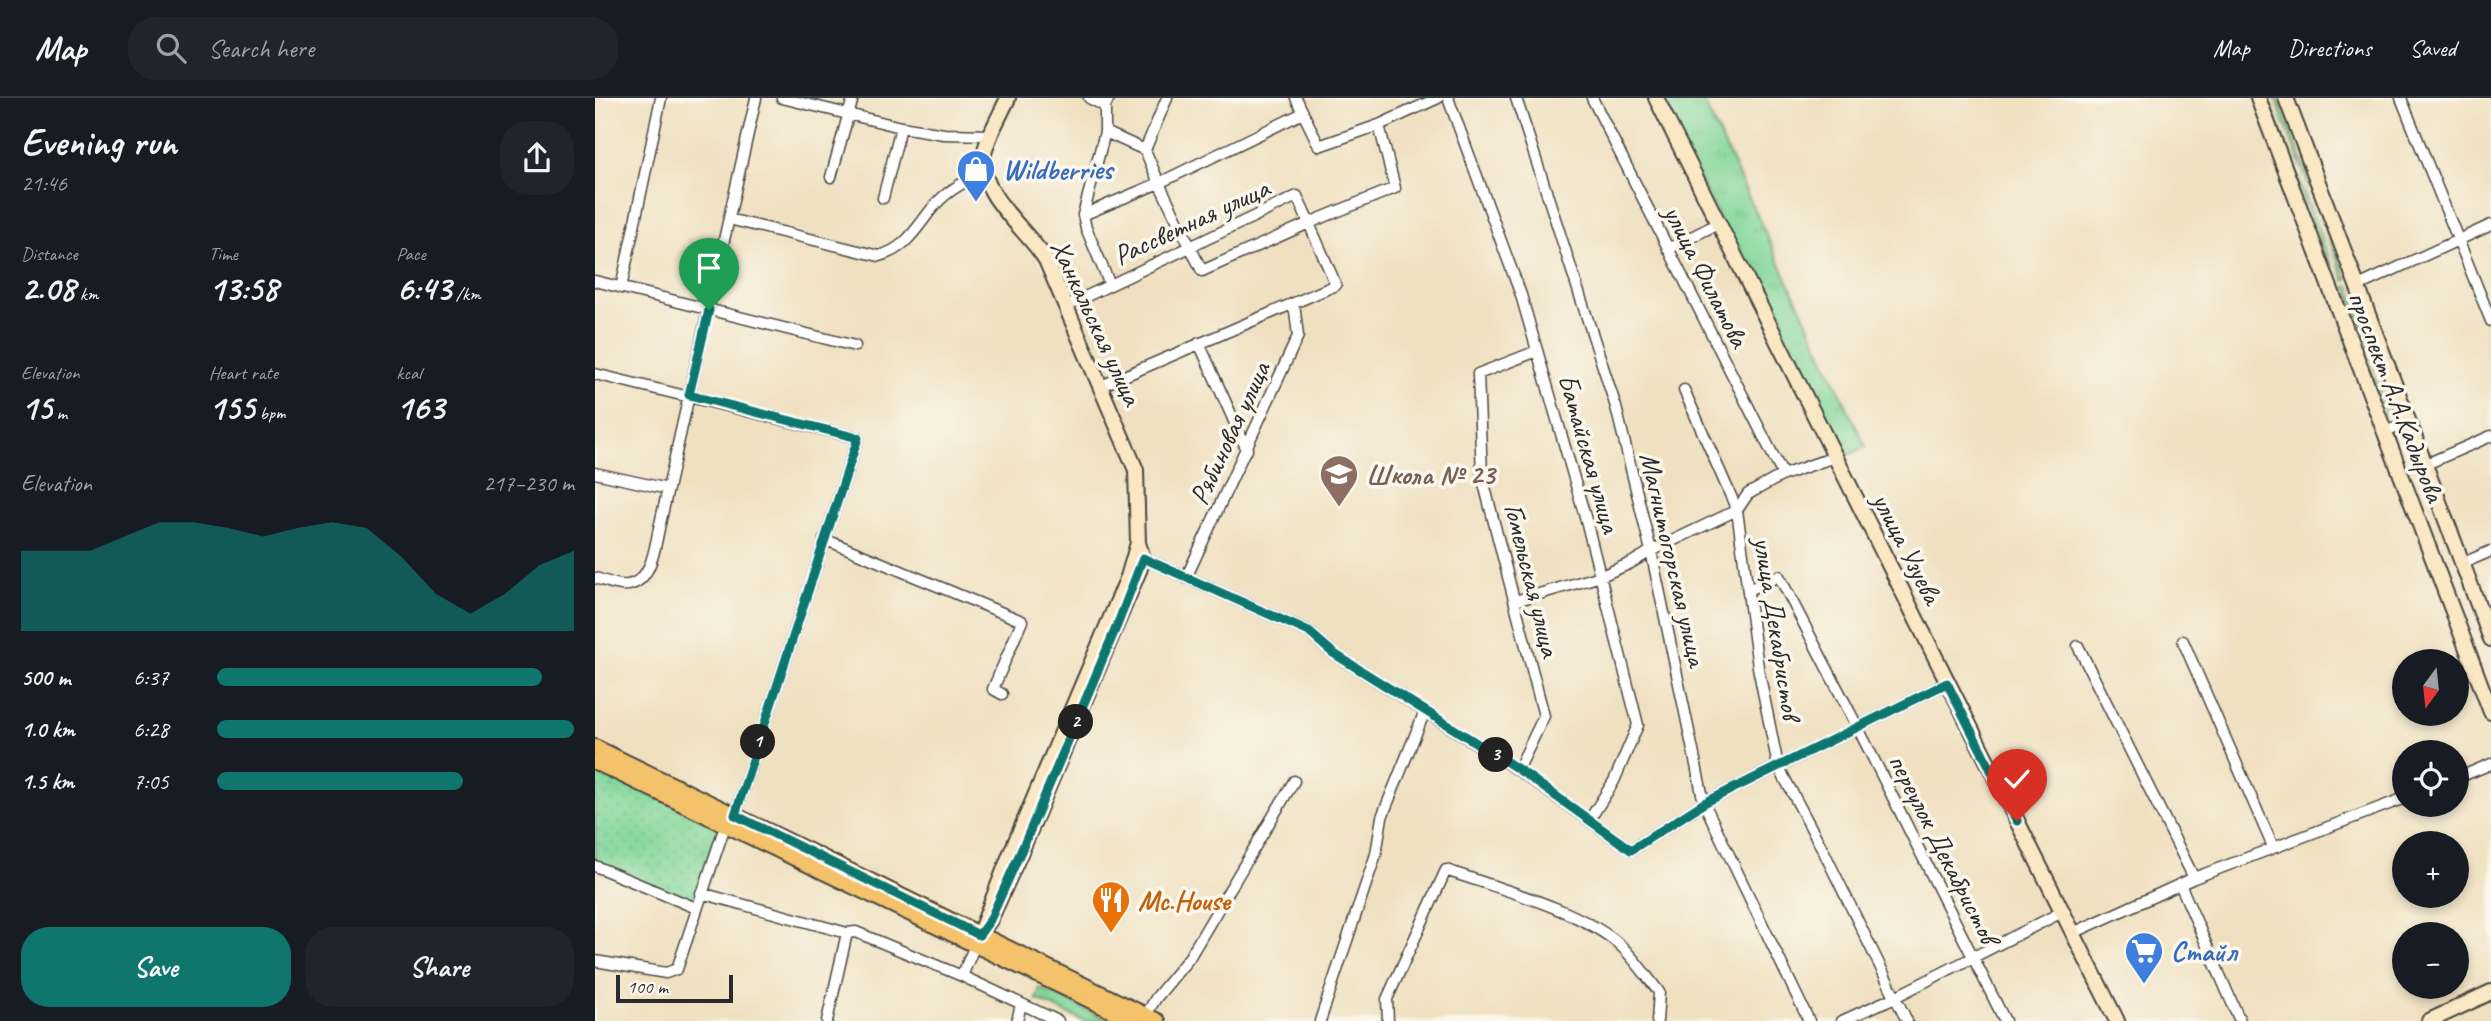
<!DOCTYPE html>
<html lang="en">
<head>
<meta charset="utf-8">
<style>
	:root { --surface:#171b24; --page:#20242c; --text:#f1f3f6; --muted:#9ea1a6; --line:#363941; --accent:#0f766e }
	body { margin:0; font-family:Caveat,sans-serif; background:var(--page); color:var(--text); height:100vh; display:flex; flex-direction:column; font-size:26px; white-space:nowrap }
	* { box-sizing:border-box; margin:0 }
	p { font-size:23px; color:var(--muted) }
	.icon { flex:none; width:38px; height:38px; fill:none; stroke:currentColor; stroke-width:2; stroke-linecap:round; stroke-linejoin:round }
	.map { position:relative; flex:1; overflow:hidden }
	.panel { display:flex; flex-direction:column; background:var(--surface); width:595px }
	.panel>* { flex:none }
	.needle { width:46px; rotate:195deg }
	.tools { position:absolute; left:1797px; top:551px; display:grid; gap:14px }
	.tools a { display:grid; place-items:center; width:77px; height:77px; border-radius:50%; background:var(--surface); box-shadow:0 4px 10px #0003; font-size:35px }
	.scale { position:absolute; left:21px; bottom:18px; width:117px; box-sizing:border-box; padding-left:7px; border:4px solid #2b2b2b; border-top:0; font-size:19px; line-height:24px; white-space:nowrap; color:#2b2b2b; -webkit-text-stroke:5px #fbf7ec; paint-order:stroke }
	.pin { position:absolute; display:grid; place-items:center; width:60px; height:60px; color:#fff; margin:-72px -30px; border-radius:50% 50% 50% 0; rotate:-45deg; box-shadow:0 0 7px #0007 }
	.pin .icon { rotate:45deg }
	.km { position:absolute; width:35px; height:35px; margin:-18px; border-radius:50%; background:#222; color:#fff; font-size:19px; line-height:35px; text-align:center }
	.round { display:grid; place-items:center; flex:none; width:74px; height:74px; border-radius:28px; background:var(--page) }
	.overview { display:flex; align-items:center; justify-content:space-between; height:119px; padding:0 21px }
	h1 { font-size:38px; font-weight:700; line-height:52px }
	.stats { display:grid; grid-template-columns:repeat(3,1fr); gap:10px; height:119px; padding:7px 21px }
	.stats div { display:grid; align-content:center }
	.stats b { font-size:35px; font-weight:700 }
	.stats small { font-size:19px; font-weight:400 }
	.stats p { font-size:19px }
	.chart { height:196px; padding:14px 21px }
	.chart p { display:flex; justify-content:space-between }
	.chart svg { width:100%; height:126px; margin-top:7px; fill:var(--accent); opacity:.7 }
	.action { display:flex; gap:14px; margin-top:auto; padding:14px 21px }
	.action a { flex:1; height:80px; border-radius:28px; background:var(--accent); color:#fff; font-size:28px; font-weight:700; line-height:80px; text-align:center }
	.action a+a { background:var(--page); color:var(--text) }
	ul { padding:0 21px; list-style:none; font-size:23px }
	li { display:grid; grid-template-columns:112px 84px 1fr; align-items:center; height:52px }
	li i { height:18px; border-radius:9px; background:var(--accent) }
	header { display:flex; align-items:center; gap:42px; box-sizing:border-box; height:98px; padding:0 35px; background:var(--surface); border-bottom:2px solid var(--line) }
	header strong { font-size:33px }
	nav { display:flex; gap:38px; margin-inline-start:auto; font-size:24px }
	.search { width:490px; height:63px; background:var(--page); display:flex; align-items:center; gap:18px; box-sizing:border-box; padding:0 24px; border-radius:28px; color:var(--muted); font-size:26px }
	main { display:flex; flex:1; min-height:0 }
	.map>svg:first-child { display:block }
	.grass { fill:url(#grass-tufts); stroke:#568062; stroke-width:2 }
	.park { fill:url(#park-dots); stroke:#568062; stroke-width:2 }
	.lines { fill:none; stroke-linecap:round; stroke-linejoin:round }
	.street-casing { stroke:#484641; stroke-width:13 }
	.secondary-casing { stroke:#484641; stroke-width:18 }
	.primary-casing { stroke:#484641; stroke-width:18 }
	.street { stroke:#fff; stroke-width:10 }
	.secondary { stroke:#fae7c3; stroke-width:14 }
	.primary { stroke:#f3c26a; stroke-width:14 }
	.route-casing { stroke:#fff; stroke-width:14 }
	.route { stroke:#0f766e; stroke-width:9 }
	.labels { text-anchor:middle; stroke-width:7; stroke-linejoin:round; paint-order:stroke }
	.shop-label { font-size:28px; font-weight:bold; fill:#366cbe; stroke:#fbf7ec; text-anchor:start }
	.street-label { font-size:28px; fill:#2b2b2b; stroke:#fbf7ec }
	.education-label { font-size:28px; font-weight:bold; fill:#785e54; stroke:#fbf7ec; text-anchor:start }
	.food-label { font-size:28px; font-weight:bold; fill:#c56008; stroke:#fbf7ec; text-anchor:start }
</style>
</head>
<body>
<header>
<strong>Map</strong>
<div class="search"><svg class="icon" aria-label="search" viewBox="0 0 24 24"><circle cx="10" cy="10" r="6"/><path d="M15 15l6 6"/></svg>Search here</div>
<nav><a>Map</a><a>Directions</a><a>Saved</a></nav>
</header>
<main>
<section class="panel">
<div class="overview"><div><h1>Evening run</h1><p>21:46</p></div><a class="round"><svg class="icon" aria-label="share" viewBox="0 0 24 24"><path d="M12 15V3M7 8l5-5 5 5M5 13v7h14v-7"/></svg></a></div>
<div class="stats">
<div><p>Distance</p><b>2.08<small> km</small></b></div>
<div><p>Time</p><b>13:58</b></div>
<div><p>Pace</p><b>6:43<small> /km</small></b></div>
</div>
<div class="stats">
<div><p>Elevation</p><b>15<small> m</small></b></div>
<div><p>Heart rate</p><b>155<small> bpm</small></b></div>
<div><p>kcal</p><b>163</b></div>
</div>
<div class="chart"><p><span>Elevation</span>217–230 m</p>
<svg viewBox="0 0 160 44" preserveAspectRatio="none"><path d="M0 44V16L10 16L20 16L30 11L40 6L50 6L60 8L70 11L80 8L90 6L100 8L110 18L120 31L130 38L140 31L150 21L160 16V44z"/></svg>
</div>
<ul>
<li><b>500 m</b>6:37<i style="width:91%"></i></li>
<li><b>1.0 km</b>6:28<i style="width:100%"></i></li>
<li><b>1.5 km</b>7:05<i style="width:69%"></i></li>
</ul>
<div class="action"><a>Save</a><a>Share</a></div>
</section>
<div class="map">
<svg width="1896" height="923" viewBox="0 0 1896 923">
	<defs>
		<pattern id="grass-tufts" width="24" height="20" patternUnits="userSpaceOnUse" patternTransform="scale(1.75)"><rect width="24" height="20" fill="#81d699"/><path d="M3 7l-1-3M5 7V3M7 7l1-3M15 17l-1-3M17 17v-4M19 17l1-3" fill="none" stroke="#70b884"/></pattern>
		<pattern id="park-dots" width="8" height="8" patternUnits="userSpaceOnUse" patternTransform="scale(1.75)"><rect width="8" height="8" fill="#81d699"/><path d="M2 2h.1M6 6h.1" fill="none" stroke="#70b884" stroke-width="1.8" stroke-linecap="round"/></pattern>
	</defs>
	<rect width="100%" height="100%" fill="#fbf7ec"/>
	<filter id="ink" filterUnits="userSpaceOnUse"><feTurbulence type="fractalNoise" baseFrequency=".0143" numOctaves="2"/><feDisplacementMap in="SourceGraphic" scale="14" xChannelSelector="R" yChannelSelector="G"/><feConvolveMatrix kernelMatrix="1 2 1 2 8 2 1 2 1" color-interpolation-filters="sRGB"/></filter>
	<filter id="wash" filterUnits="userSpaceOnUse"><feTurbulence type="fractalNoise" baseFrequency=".00686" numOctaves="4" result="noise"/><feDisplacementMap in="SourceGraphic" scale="28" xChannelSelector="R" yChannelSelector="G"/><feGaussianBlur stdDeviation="1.57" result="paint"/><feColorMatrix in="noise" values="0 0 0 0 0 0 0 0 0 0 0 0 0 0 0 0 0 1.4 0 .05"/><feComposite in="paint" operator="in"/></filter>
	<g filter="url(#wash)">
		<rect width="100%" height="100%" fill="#efe0c0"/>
		<!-- grass -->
		<path class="grass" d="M1070 0H1107L1271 349 1245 361 1069 11Z
			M1669 0H1673L1794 316 1790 318Z
			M1680 0H1684L1753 182 1750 183Z
			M1755 188 1803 313 1799 314 1751 189Z
			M445 890 516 923H489L441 901Z"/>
		<!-- park -->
		<path class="park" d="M0 668 122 728 123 735 102 797 92 803 0 763Z"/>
	</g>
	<g filter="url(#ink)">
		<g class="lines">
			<!-- street casing -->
			<g class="street-casing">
				<path id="street" d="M187 0 306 29 349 36 396 37
					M494 0 510 8
					M514 0 510 8V34L488 117 491 130 515 187
					M701 0 724 48 784 27 843 0
					M853 0 926 197 991 422 1043 627 1019 683 995 721
					M921 0 1021 309 1056 453 1109 705 1214 923
					M997 0 1188 377
					M1806 0 1896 223
					M510 34 550 52 564 85 607 173 714 125 800 90 784 27
					M550 52 572 0
					M236 79 258 0
					M288 100 306 29
					M488 117 564 85 708 15
					M134 121 284 158C313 150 322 128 340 107 354 91 372 83 390 73
					M1073 151 1122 126
					M0 183 260 248
					M1763 188 1896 127
					M26 190 66 0
					M471 208 702 98 741 187 506 288
					M604 245 652 352
					M0 276 263 340 140 717 130 728 82 871 71 875 0 863
					M1089 292 1142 412 1163 569 1183 668 1229 754 1312 923
					M1789 334 1814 325
					M1829 367 1896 338
					M0 375 73 391
					M229 441 427 523 398 591 407 596
					M548 460 714 534 738 555 923 672 1036 752 1109 705 1352 585
					M1866 466 1896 453
					M0 480C9 482 23 489 33 487 58 483 60 446 65 426L161 0
					M591 480 703 238 699 205
					M1153 492 1184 478 1263 630 1410 923
					M920 503 1006 478 1036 465 1056 453 1142 412 1153 396 1188 377 1239 359
					M1588 543 1678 749
					M1483 548 1599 780
					M923 672 949 618 887 378 883 276 942 253
					M1862 680 1896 666
					M0 768 101 810
					M1585 786 1645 923
					M106 795 252 835
					M1478 835 1599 780 1810 700
					M367 878 380 847
					M545 916 551 917 561 900 594 860 699 683
					M232 923 252 835 261 834 367 878 463 923
					M422 923 426 906
					M725 923 781 756 787 719 830 613
					M793 923 792 901 851 772C902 790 987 812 1026 848 1040 861 1052 879 1064 894L1062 923
					M1247 923 1300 899 1467 814"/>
			</g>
			<!-- secondary casing -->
			<g class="secondary-casing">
				<path id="secondary" d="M413 0C405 18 393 37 389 56 381 95 432 131 451 162L541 372 543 445 533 479 415 757 384 837 395 822 431 742 545 470 548 460 543 445
					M1061 0 1522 923
					M1663 0 1896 614
					M1691 0 1896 541
					M1834 923 1896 894"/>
			</g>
			<!-- primary casing -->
			<g class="primary-casing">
				<path id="primary" d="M0 649 563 923
					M0 664 538 923"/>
			</g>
			<!-- street -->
			<use href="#street" class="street"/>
			<!-- secondary -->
			<use href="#secondary" class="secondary"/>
			<!-- primary -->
			<use href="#primary" class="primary"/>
		</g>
	</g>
	<g class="lines" filter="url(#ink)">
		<!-- route casing -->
		<g class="route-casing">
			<path id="route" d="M114 212 94 297 263 340 140 717 384 837 395 822 431 742 523 525 548 460 714 534 738 555 923 671 1036 752 1109 705 1352 585 1422 723"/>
		</g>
		<!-- route -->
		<use href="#route" class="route"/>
	</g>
	<!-- icons -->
	<defs>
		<g id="shop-pin" transform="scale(2.0125)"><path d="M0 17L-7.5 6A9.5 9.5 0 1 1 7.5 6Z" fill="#3f7fe0" stroke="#fbf7ec"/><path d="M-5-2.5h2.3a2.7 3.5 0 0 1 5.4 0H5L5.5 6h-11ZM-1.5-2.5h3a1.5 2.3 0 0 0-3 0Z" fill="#fff"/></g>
		<g id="school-pin" transform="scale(2.0125)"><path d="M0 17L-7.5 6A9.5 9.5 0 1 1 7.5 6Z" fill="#8d6e63" stroke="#fbf7ec"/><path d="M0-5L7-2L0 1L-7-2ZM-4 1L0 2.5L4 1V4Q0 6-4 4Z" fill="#fff"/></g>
		<g id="restaurant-pin" transform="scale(2.0125)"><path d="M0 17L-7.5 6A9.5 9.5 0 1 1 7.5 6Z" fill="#e8710a" stroke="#fbf7ec"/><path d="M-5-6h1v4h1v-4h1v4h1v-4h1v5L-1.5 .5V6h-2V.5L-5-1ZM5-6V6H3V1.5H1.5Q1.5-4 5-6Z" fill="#fff"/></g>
		<g id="supermarket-pin" transform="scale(2.0125)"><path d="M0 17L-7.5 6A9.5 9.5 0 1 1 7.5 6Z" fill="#3f7fe0" stroke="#fbf7ec"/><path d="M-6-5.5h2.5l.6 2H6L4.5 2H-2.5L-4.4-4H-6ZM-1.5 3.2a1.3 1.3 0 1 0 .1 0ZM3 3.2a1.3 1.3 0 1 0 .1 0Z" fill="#fff"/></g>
	</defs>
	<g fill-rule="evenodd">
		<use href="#shop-pin" x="381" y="71"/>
		<use href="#school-pin" x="744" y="376"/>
		<use href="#restaurant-pin" x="516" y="802"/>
		<use href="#supermarket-pin" x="1549" y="853"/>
	</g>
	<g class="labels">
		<!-- shop labels -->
		<g class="shop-label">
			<text x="408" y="81">Wildberries</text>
			<text x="1576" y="863">Стайл</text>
		</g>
		<!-- street labels -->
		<g class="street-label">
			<text transform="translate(596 123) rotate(-25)" y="10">Рассветная улица</text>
			<text transform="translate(1112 178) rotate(63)" y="10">улица Филатова</text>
			<text transform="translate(502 224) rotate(65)" y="10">Ханкальская улица</text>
			<text transform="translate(1802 298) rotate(69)" y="10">проспект А.А.Кадырова</text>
			<text transform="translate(634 335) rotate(-65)" y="10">Рябиновая улица</text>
			<text transform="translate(995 355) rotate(74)" y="10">Батайская улица</text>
			<text transform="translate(1313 450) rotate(63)" y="10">улица Узуева</text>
			<text transform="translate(1079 461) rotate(77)" y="10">Магнитогорская улица</text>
			<text transform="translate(938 482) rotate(76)" y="10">Гомельская улица</text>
			<text transform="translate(1183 530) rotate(81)" y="10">улица Декабристов</text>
			<text transform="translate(1349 750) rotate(63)" y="10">переулок Декабристов</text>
		</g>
		<!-- education labels -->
		<g class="education-label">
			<text x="771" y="386">Школа № 23</text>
		</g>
		<!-- food labels -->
		<g class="food-label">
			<text x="543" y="812">Mc.House</text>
		</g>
	</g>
</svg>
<div class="tools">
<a><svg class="needle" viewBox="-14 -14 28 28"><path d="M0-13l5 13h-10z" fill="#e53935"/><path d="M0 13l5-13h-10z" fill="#9ea1a6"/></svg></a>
<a><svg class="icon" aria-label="locate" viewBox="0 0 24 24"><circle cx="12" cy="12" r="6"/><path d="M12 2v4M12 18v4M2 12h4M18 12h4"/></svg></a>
<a>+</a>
<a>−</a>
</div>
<div class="scale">100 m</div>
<div class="pin" style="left:114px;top:212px;background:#1e9e55"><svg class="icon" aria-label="arrive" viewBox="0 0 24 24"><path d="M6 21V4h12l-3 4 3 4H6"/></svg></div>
<div class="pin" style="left:1422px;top:723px;background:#d93025"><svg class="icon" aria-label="check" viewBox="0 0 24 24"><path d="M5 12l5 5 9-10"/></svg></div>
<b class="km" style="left:163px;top:644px">1</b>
<b class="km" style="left:481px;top:624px">2</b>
<b class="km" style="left:901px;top:657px">3</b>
</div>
</main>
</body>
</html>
